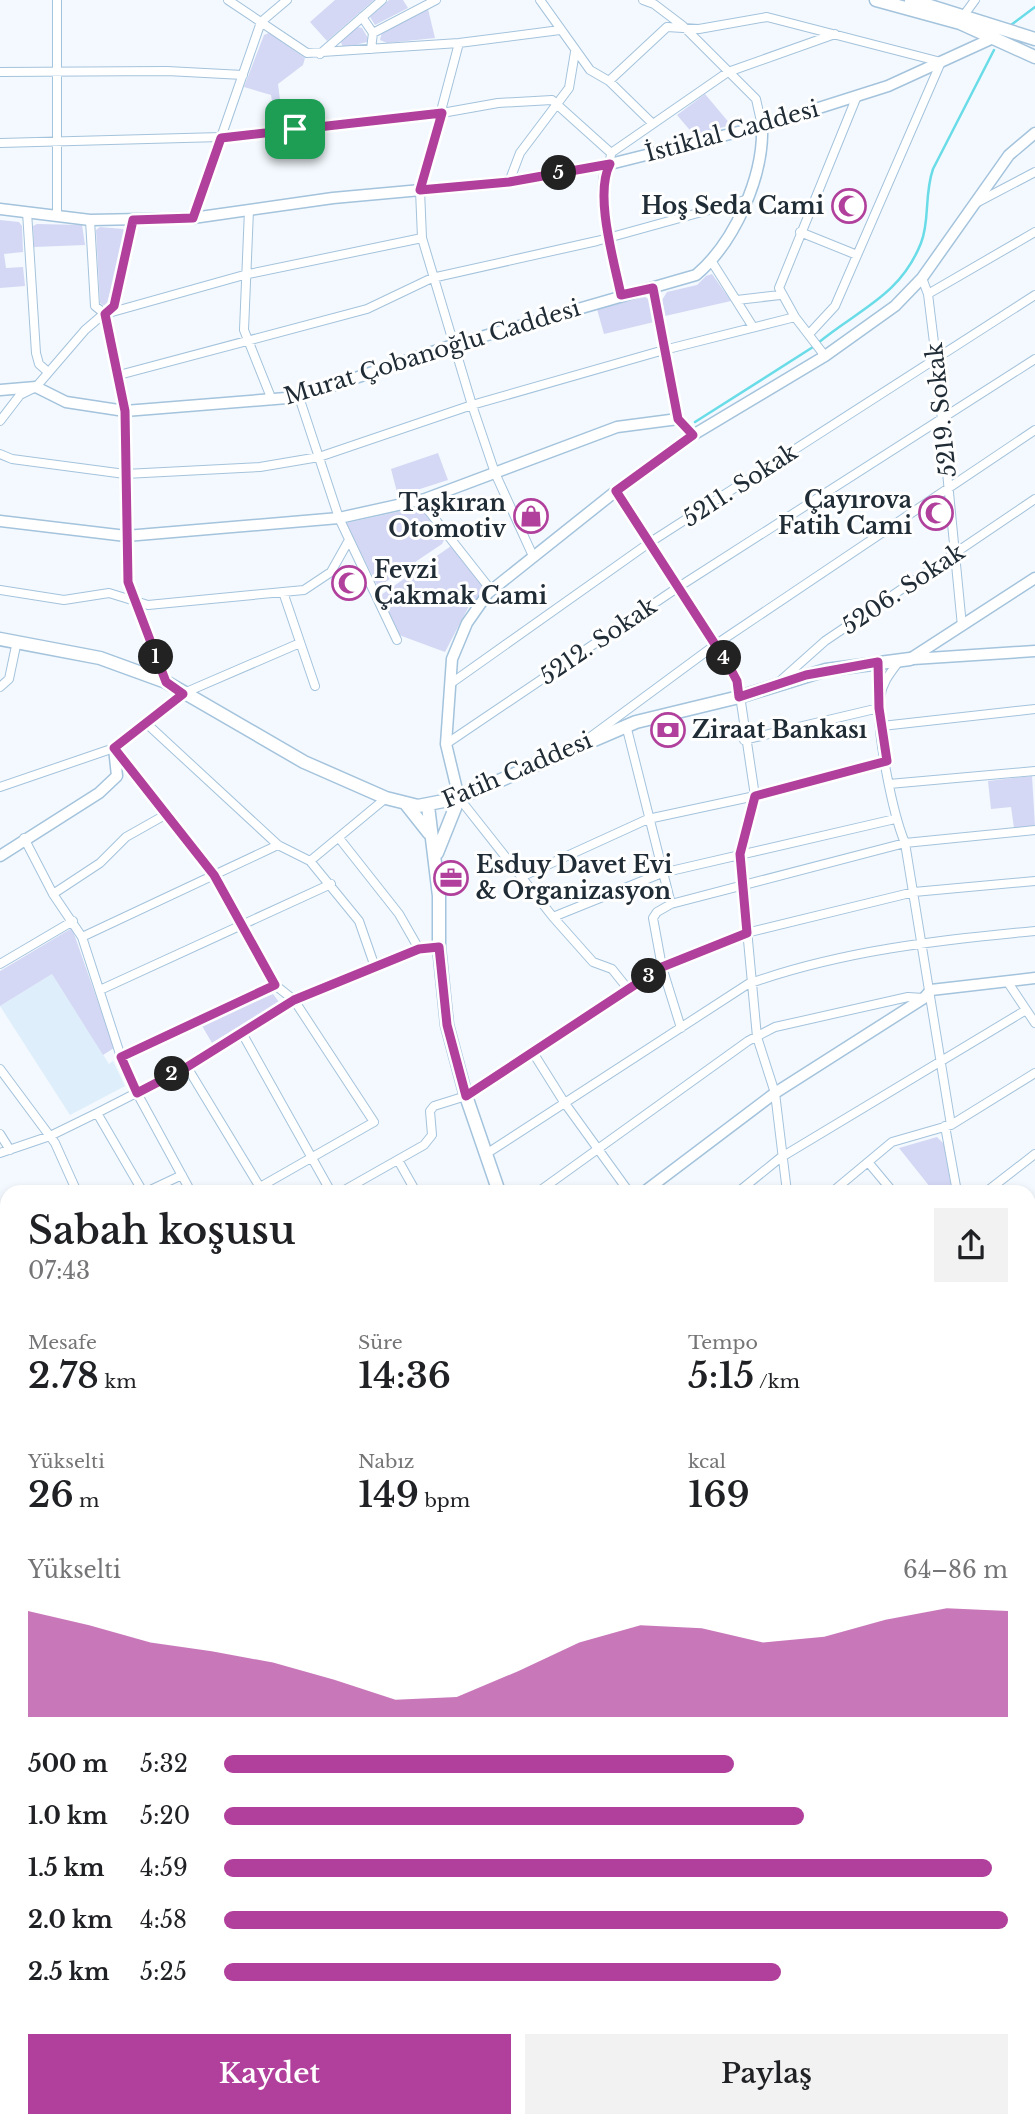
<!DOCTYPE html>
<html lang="tr">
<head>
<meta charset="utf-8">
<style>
	:root { --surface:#fff; --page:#f2f2f2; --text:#202124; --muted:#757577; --accent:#b1409c }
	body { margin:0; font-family:"Libre Baskerville",serif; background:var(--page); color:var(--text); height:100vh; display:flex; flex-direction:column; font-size:26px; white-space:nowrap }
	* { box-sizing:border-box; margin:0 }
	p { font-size:23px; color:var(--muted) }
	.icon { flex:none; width:38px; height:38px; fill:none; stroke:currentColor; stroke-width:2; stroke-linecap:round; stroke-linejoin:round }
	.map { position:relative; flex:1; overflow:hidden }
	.panel { position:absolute; left:0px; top:1185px; width:1036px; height:943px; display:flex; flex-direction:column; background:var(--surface); border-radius:21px 21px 0 0; box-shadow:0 4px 10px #0003 }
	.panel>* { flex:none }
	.pin { position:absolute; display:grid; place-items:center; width:60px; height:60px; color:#fff; margin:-30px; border-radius:14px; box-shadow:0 4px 10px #0006 }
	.km { position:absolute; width:35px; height:35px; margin:-18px; border-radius:50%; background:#222; color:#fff; font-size:19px; line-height:35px; text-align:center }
	.round { display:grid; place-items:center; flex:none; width:74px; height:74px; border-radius:0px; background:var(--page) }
	.headline { display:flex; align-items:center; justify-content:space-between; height:119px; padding:0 28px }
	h1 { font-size:38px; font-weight:600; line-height:52px }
	.figures { display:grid; grid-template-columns:repeat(3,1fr); gap:10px; height:119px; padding:7px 28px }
	.figures div { display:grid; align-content:center }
	.figures b { font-size:35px; font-weight:600 }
	.figures small { font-size:19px; font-weight:400 }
	.figures p { font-size:19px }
	.chart { height:196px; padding:14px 28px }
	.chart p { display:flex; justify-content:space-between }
	.chart svg { width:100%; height:126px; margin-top:7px; fill:var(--accent); opacity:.7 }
	.cta { display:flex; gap:14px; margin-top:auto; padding:14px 28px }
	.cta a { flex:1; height:80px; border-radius:0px; background:var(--accent); color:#fff; font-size:28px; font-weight:600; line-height:80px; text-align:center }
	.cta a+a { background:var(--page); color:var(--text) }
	ul { padding:0 28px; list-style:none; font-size:23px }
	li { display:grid; grid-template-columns:112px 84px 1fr; align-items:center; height:52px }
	li i { height:18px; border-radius:9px; background:var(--accent) }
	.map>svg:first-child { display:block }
	.built { fill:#deeefa }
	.green { fill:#d4d8f4 }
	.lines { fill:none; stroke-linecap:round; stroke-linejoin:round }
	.stream { stroke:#69dce8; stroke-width:2.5 }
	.river { stroke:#69dce8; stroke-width:16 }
	.minor-casing { stroke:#a4c3dc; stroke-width:10 }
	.tertiary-casing { stroke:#a4c3dc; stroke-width:13 }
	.secondary-casing { stroke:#a4c3dc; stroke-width:15 }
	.motorway-casing { stroke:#a4c3dc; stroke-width:18 }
	.minor { stroke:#fff; stroke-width:8 }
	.tertiary { stroke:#fff; stroke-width:10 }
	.secondary { stroke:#fff; stroke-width:12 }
	.motorway { stroke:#fff; stroke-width:16 }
	.route-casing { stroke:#fff; stroke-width:14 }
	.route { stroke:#b1409c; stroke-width:9 }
	.labels { text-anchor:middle; stroke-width:6; stroke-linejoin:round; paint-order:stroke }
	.street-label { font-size:23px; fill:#202c36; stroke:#fff }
	.poi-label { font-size:23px; font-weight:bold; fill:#202c36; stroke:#fff; text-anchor:end }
</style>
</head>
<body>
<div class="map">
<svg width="1035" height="2127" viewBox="0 0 1035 2127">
	<rect width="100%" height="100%" fill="#f3f9fe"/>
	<!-- built -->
	<path class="built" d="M52 974 109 1064 113 1061 125 1086 70 1115 0 1006Z"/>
	<!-- green -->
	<path class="green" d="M335 0H374L327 41 310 22Z
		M389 0H403L408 8 375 25 370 17Z
		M428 9 435 38 387 43 380 40 382 32Z
		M357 27 362 28 368 38 367 42 343 48 341 42Z
		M269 33 305 58 303 65 278 84 280 100 272 101 271 95 244 87 264 35Z
		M705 94 731 125 694 135 677 115Z
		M0 220 19 222 22 226 23 252 4 254 6 268 23 267 25 286 0 288Z
		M37 224 82 225 85 245 34 247 33 226Z
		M100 227 123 229 126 234 106 307 100 303 96 230Z
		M712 274 731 301 665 316 662 300 667 292 697 285 706 276Z
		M645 297 650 300 654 322 604 334 597 309Z
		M438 453 448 480 398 496 391 469Z
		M420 507 444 540 442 544 378 587 346 523Z
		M451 546 486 590 469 606 445 652 399 635 381 595Z
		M1032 776 1035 826 1014 828 1011 807 991 809 988 781Z
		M72 928 114 1048 103 1055 52 974 0 1006V971Z
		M273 994 279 1002 212 1043 201 1024Z
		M937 1137 944 1144 952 1192H934L899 1148Z
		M1035 1320V1385L1029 1389V1325Z
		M1029 1641 1035 1644V1686L1029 1688Z"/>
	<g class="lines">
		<!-- stream -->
		<path class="stream" d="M1011 25 1035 7
			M818 343C859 309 900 296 921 243 930 221 924 195 933 169L994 50
			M695 422 813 347"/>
		<!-- river -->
		<path class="river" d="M1029 1632 1035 1633
			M0 1786 7 1783"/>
		<!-- minor casing -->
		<g class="minor-casing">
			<path id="minor" d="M228 0 307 53 459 43 560 30
				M540 0 590 70 609 81 653 124
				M643 0 654 4 683 26 756 99 762 126
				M964 15 975 0
				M362 17 373 33 371 49
				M373 33 436 0
				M459 43 420 190 422 238 472 405 495 473 533 556
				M320 54 382 0
				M0 72 167 71 243 75
				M609 81 667 27 699 29 767 17 941 62 835 306 810 333
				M0 143 221 137 442 113 498 103 552 100 611 153C611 163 604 171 603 179 601 217 614 258 621 295
				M611 153 728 72 835 34
				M509 182 520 153 569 88 575 52
				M976 203 1035 172
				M249 210 244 330 272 400
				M27 212 36 353 39 364 48 372
				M57 216V0
				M193 218 261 22 287 0
				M90 220 95 306 105 314 125 411 128 582 166 682
				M800 232 857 255
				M712 262 753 327
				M922 278 928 294 936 359 962 626
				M653 288 678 419
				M928 294 1035 232
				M737 300 780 295
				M105 314 244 275 422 238
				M825 356 795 317 779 288 857 96
				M119 375 367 309 432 278 597 241 745 200
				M299 397 339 518 397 640
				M0 421 20 395 36 387 85 330 114 305 133 221
				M0 454 12 459 125 474 260 467 319 457 472 405 664 350 795 317
				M616 491 729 666 739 689 755 796 740 854 757 1037 775 1093 787 1192
				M420 500 491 590
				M0 590 64 600 109 593 148 605 304 590 331 572 349 540
				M283 592 315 686
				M900 660C891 672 882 682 880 698 875 729 893 814 905 843L951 1125
				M878 662 880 690
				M779 682 825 641 1035 499
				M450 684 649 543 1035 295
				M0 687 9 679 17 641
				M184 693 300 643
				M146 723 278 845 310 861 359 921 375 967
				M626 725 671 904 657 912 653 918 662 967 681 1028
				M882 726 1035 709
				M589 738 715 645 1035 430
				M744 740 879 708
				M446 744 677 588 1035 359
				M889 784 1035 771
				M0 787 114 748 214 875 275 985 294 1000 374 1122 260 1187
				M459 798 553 917 593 962 612 969 628 989
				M24 838 53 894 82 937 121 1057 137 1093 191 1192
				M339 838 399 914 419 949
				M310 861 386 798
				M521 877 648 819 755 796 886 761
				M53 894 100 863 126 837 165 815
				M671 904 905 843 1035 830
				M553 917 662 873 895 819
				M82 937 278 845
				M0 964 73 921
				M1007 981 1035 1023
				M100 990 331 884
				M242 1033 331 1192
				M532 1051 564 1102 629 1192
				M121 1057 275 985
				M187 1067 261 1189
				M0 1069 55 1143 77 1192
				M97 1113 143 1192
				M945 1126 957 1192
				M0 1134 10 1150
				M0 1153 50 1136 97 1113 187 1067 294 1000 419 949 439 947
				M486 1154 748 984C840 951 938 940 1035 931
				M398 1160 416 1192
				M868 1162 893 1192
				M146 1192 182 1175
				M341 1192 424 1145 432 1135 430 1111 434 1106 466 1096 662 967 738 935 914 892 1035 881
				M538 1192 748 1041 775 1027 908 997 924 998
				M738 1192 780 1158 1026 1010
				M832 1192 892 1142 951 1125 1035 1073
				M986 1192 1035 1154
				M1029 1237 1035 1233
				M0 1245 7 1242
				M1029 1286 1035 1293
				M1029 1317 1035 1312
				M1029 1394 1035 1389
				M0 1399 7 1416
				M1029 1453 1035 1451
				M0 1532 7 1529
				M0 1594 7 1592
				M0 1659 7 1657
				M1029 1792 1035 1789
				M1029 1799 1035 1814
				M0 1887 5 1901 1 1915
				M1029 1910 1035 1907
				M1029 1924 1035 1933
				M0 1986 7 1983
				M1029 1991 1035 2014
				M1029 2071 1035 2048
				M0 2079 7 2072
				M203 2121 209 2127
				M321 2121 322 2127
				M440 2121 442 2127
				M631 2121 636 2127
				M681 2121 684 2127
				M735 2121 737 2127
				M791 2121 793 2127
				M865 2121 875 2127
				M951 2121 954 2127
				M1011 2121 1014 2127
				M0 2125 7 2119
				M66 2127 87 2121
				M274 2127 277 2121
				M455 2127 476 2121
				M826 2127 831 2121
				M908 2127 912 2121"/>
		</g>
		<!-- tertiary casing -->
		<g class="tertiary-casing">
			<path id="tertiary" d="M0 209 90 220 193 218 333 198 509 182 610 164 762 126 888 86 993 38
				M0 390 36 387 66 402 125 411 299 397 453 345 696 275C735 242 764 176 762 126
				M0 521 126 536 339 518 425 499 617 427 678 419 693 435
				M910 659 1035 578
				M913 659 1035 651
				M459 798 446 744 452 659 467 623 488 593 616 491 693 435 825 356 895 306 922 278 1009 155 1035 133
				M0 856 99 793 117 776 114 748 183 694
				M644 1192 775 1093 924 998 931 990 1035 978
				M0 1315 7 1313
				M0 1461 7 1458
				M1035 1559 1032 1570 1035 1584
				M1029 1699 1035 1698
				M1029 1709 1035 1708
				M0 1805 7 1804
				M0 1815 7 1814"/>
		</g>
		<!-- secondary casing -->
		<g class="secondary-casing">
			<path id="secondary" d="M876 0 960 23 1035 57
				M911 0 1035 39
				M0 639 100 658 166 682 304 762 386 798 418 806 459 798 636 722 739 697 826 670 910 659
				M406 804 429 833
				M428 806 439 896V947L447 1025 466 1096 499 1192
				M437 853 459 798"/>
		</g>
		<!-- motorway casing -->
		<g class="motorway-casing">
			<path id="motorway" d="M1029 1492 1035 1489
				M1029 1522 1035 1520
				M0 1691 7 1689
				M0 1725 7 1724"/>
		</g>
		<!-- minor -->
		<use href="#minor" class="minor"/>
		<!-- tertiary -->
		<use href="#tertiary" class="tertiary"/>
		<!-- secondary -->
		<use href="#secondary" class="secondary"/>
		<!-- motorway -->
		<use href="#motorway" class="motorway"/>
	</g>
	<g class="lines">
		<!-- route casing -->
		<g class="route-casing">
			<path id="route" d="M442 113 420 190 509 182 610 164C594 194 614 261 621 295L653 288 678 419 693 435 616 491 729 666 737 681 739 697 806 675 878 662 879 708 887 761 755 796 740 854 747 933 662 967 466 1096 447 1025 439 947 419 949 294 1000 187 1067 137 1093 121 1057 275 985 214 875 114 748 183 694 166 682 128 582 125 411 105 314 114 306 133 220 193 218 221 138Z"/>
		</g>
		<!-- route -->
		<use href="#route" class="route"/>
	</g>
	<!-- icons -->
	<defs>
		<g id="mosque-ring" transform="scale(1.75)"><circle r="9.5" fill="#fff" stroke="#b1409c" stroke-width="1.5"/><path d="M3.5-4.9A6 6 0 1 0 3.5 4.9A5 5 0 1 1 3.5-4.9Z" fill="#b1409c"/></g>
		<g id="shop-ring" transform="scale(1.75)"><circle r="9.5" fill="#fff" stroke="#b1409c" stroke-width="1.5"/><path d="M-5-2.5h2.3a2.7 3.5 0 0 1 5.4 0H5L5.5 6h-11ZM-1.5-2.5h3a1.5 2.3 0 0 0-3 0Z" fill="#b1409c"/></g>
		<g id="bank-ring" transform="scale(1.75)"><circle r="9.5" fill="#fff" stroke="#b1409c" stroke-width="1.5"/><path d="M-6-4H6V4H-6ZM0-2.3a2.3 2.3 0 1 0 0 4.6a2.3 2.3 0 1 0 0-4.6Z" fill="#b1409c"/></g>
		<g id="office-ring" transform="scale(1.75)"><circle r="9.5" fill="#fff" stroke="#b1409c" stroke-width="1.5"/><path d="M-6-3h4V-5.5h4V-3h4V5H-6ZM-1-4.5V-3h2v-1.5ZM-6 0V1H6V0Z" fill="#b1409c"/></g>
	</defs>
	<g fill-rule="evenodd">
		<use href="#mosque-ring" x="849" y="206"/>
		<use href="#mosque-ring" x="936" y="513"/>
		<use href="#shop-ring" x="531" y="516"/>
		<use href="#mosque-ring" x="349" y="583"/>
		<use href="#bank-ring" x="668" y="730"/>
		<use href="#office-ring" x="451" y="878"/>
	</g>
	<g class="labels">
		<!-- street labels -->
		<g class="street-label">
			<text transform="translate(732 131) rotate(-15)" y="8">İstiklal Caddesi</text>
			<text transform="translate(432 352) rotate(-17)" y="8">Murat Çobanoğlu Caddesi</text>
			<text transform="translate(941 410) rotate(-96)" y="8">5219. Sokak</text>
			<text transform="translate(740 485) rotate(-33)" y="8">5211. Sokak</text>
			<text transform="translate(903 589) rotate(-34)" y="8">5206. Sokak</text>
			<text transform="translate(598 641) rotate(-34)" y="8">5212. Sokak</text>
			<text transform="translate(517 770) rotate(-23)" y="8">Fatih Caddesi</text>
		</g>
		<!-- poi labels -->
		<g class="poi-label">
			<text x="824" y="214">Hoş Seda Cami</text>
			<text x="912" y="508">Çayırova<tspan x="912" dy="26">Fatih Cami</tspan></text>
			<text x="506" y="511">Taşkıran<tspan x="506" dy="26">Otomotiv</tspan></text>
			<text x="374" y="578" text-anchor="start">Fevzi<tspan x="374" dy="26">Çakmak Cami</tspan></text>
			<text x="692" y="738" text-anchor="start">Ziraat Bankası</text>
			<text x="476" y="873" text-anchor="start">Esduy Davet Evi<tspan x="476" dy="26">&amp; Organizasyon</tspan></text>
		</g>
	</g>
</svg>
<div class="pin" style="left:295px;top:129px;background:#1e9e55"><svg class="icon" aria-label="arrive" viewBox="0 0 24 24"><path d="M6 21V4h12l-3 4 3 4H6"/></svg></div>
<b class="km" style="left:156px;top:657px">1</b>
<b class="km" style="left:172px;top:1074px">2</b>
<b class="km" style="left:649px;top:976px">3</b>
<b class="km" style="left:724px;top:658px">4</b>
<b class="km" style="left:559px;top:173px">5</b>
<section class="panel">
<div class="headline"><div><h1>Sabah koşusu</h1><p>07:43</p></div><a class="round"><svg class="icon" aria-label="share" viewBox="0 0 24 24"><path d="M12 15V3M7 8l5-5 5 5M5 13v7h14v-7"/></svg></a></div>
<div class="figures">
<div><p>Mesafe</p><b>2.78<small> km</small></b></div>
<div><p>Süre</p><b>14:36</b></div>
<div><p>Tempo</p><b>5:15<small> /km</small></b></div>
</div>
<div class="figures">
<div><p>Yükselti</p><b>26<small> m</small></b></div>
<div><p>Nabız</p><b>149<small> bpm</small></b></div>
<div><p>kcal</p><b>169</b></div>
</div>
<div class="chart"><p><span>Yükselti</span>64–86 m</p>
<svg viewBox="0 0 160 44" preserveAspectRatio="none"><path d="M0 44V7L10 12L20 18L30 21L40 25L50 31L60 38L70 37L80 28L90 18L100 12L110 13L120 18L130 16L140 10L150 6L160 7V44z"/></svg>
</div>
<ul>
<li><b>500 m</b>5:32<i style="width:65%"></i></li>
<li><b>1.0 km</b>5:20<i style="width:74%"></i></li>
<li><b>1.5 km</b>4:59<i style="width:98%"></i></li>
<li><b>2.0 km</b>4:58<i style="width:100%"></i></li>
<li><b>2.5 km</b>5:25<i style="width:71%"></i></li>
</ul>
<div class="cta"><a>Kaydet</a><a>Paylaş</a></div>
</section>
</div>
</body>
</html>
